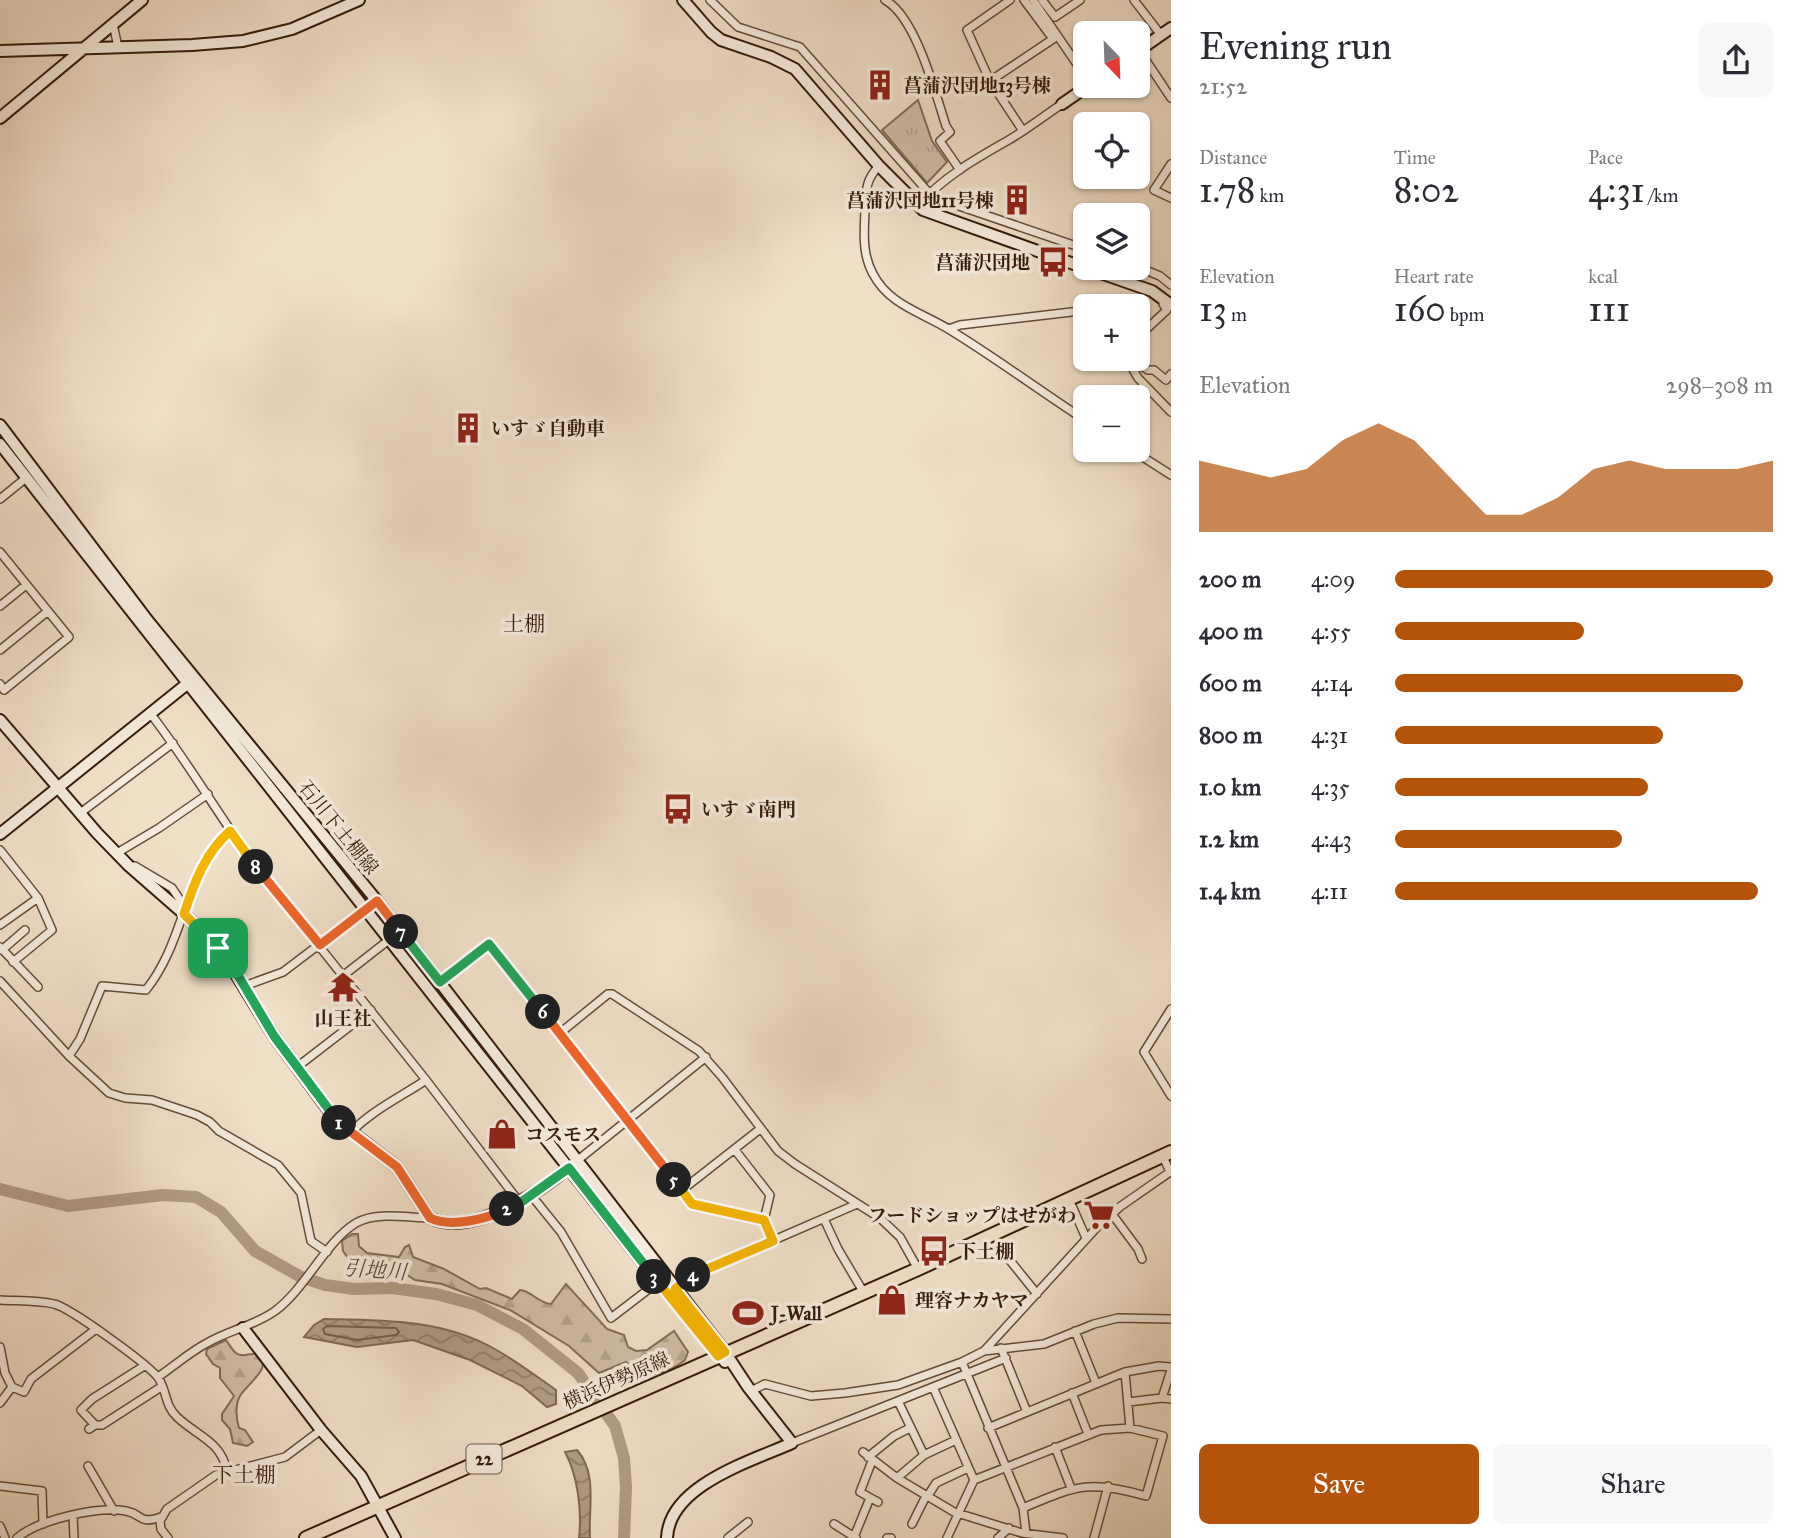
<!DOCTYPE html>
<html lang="en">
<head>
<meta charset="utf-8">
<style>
	:root { --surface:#fff; --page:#f7f7f7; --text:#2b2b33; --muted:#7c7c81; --accent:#b45309 }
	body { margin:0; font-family:"IM FELL Great Primer","Noto Serif JP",serif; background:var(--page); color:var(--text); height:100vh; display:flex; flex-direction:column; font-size:26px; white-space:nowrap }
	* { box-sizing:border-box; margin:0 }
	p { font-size:23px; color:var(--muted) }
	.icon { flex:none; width:38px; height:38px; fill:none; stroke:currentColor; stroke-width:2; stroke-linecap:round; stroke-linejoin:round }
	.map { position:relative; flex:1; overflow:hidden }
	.details { display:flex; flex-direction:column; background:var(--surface); width:630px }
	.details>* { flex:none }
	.needle { width:46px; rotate:157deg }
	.fabs { position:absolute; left:1073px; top:21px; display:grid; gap:14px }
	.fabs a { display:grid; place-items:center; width:77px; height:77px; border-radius:10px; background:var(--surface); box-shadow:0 2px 5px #0004; font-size:35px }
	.pin { position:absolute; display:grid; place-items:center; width:60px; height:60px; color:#fff; margin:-30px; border-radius:14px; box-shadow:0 4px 10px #0006 }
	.km { position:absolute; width:35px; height:35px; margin:-18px; border-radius:50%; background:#222; color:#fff; font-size:19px; line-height:35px; text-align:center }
	.round { display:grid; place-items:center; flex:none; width:74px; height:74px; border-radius:10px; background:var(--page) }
	.headline { display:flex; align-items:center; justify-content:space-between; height:119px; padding:0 28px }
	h1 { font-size:38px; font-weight:600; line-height:52px }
	.stats { display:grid; grid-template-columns:repeat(3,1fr); gap:10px; height:119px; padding:7px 28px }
	.stats div { display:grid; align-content:center }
	.stats b { font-size:35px; font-weight:600 }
	.stats small { font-size:19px; font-weight:400 }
	.stats p { font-size:19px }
	.chart { height:196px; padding:14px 28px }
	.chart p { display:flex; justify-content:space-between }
	.chart svg { width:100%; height:126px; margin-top:7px; fill:var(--accent); opacity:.7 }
	.button { display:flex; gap:14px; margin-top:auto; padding:14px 28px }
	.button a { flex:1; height:80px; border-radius:10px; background:var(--accent); color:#fff; font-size:28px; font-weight:600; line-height:80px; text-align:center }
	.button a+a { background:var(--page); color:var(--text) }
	ul { padding:0 28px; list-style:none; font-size:23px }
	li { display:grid; grid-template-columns:112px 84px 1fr; align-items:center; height:52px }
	li i { height:18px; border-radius:9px; background:var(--accent) }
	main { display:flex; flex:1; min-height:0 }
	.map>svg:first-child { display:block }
	.grass { fill:url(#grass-tufts); stroke:#826c58; stroke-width:2 }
	.forest { fill:url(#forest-firs); stroke:#826c58; stroke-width:2 }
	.water { fill:url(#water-waves); stroke:#7f6854; stroke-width:2 }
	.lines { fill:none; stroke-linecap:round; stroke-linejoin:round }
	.shore { stroke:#725c48; stroke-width:2 }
	.river { stroke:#b09c86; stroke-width:12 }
	.street-casing { stroke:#644c38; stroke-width:10 }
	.secondary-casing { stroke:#351b09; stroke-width:14 }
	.primary-casing { stroke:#351b09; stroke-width:16 }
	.street { stroke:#f5eadb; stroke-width:7 }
	.secondary { stroke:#f5eadb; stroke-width:10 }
	.primary { stroke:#f0dfc7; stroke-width:12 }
	.split-1-casing { stroke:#fff; stroke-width:14 }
	.split-2-casing { stroke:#fff; stroke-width:14 }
	.split-3-casing { stroke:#fff; stroke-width:14 }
	.split-4-casing { stroke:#fff; stroke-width:14 }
	.split-5-casing { stroke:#fff; stroke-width:14 }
	.split-6-casing { stroke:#fff; stroke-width:14 }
	.split-7-casing { stroke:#fff; stroke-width:14 }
	.split-8-casing { stroke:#fff; stroke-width:14 }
	.split-9-casing { stroke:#fff; stroke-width:14 }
	.split-1 { stroke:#22a559; stroke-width:9 }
	.split-2 { stroke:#f0652b; stroke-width:9 }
	.split-3 { stroke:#22a559; stroke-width:9 }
	.split-4 { stroke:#f5b400; stroke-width:9 }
	.split-5 { stroke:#f5b400; stroke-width:9 }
	.split-6 { stroke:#f0652b; stroke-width:9 }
	.split-7 { stroke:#22a559; stroke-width:9 }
	.split-8 { stroke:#f0652b; stroke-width:9 }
	.split-9 { stroke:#f5b400; stroke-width:9 }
	.labels { text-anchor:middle; stroke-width:7; stroke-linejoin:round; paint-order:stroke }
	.shield { fill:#f5eadb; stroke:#6f5948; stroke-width:2 }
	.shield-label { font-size:18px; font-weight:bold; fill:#351b09 }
	.poi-label { font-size:19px; font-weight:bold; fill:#351b09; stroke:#f5eadb; text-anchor:start }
	.street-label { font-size:19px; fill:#351b09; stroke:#f5eadb }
	.neighbourhood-label { font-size:21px; fill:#351b09; stroke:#f5eadb }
	.water-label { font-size:21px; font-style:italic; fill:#604835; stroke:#f5eadb }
</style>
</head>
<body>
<main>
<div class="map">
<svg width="1171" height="1538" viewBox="0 0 1171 1538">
	<defs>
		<pattern id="grass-tufts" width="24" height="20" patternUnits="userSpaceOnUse" patternTransform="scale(1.75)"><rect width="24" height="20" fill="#d0bea7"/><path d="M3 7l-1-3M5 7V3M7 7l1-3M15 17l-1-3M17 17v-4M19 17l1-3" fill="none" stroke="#b3a38e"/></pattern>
		<pattern id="forest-firs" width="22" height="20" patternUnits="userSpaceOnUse" patternTransform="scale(1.75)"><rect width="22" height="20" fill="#d0bea7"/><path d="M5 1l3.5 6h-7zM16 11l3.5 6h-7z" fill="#b3a38e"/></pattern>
		<pattern id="water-waves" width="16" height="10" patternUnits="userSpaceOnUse" patternTransform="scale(1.75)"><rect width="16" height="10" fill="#b09c86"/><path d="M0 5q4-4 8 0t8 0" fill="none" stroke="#907e6c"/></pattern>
	</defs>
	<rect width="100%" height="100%" fill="#f0dfc7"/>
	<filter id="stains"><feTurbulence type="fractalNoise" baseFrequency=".00286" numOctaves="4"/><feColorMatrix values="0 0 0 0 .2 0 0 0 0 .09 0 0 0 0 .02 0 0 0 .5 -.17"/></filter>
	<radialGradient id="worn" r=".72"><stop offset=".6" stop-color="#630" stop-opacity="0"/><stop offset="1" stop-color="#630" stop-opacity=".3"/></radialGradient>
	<!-- grass -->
	<path class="grass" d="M918 100 932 141 947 162 927 183 882 130Z"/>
	<!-- forest -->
	<path class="forest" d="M352 1234H358L359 1246 367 1253 399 1257 405 1247 409 1245 413 1257 444 1269 480 1289 486 1288 512 1299 520 1290C530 1290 538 1303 551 1304L566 1284 607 1329 624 1335 628 1347 636 1351 647 1350 674 1331 688 1352 685 1360C666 1375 645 1380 626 1362L599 1373 569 1346 510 1310 442 1284 415 1280 404 1273 379 1270 373 1262 348 1258 343 1251 342 1241Z
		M226 1340C229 1344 232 1350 236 1353 243 1359 251 1351 258 1355 275 1366 245 1386 240 1396 235 1404 236 1419 239 1428L245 1430 253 1442 247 1446 233 1443 230 1429 222 1420V1414L234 1396 220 1378V1368L213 1364 206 1354 207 1349Z"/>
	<!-- water -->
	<path class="water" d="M324 1319C382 1320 441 1319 493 1348 515 1360 536 1376 556 1390V1404L547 1407 522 1386 470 1360 413 1340 357 1347 304 1337 314 1325Z
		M577 1450C598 1474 588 1509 590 1538H579C582 1511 578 1476 565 1452Z"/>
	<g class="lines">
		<!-- shore -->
		<path class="shore" d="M327 1326 396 1328 399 1332 396 1335 357 1340 325 1334 323 1329Z"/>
		<!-- river -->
		<path class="river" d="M0 1189 68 1206 163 1195 196 1197 221 1212 255 1251 301 1277 325 1285 354 1289 392 1288 436 1294 477 1305 523 1329 578 1373 615 1426 624 1458 626 1487 624 1538"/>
		<!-- street casing -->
		<g class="street-casing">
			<path id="street" d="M710 0 738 27 800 47 929 193 956 205 1085 249
				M885 0C916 17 935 92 946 126L950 132 940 141 960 170
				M1010 0 967 30 990 81 1023 131
				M1033 0 1085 76
				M1042 0 1055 17 1080 0
				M1134 0 1161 35
				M113 24 118 47
				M1139 50 1171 98
				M990 81 1053 39 1024 0
				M1171 164 1154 190 1171 198
				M879 166C865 180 866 192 865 211 864 232 862 254 873 274 889 305 923 313 950 330 996 358 1040 391 1085 420
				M918 206C942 178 975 159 1007 141 1026 130 1044 116 1062 104
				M1138 267 1160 276 1171 285
				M949 329 960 325 1080 311 1085 313
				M1138 337 1167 310 1163 304 1165 300
				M1127 359 1138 378 1171 412
				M1131 359 1148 370H1154L1166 380 1171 374
				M1132 450 1171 475
				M0 499 26 478
				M0 552 69 637 4 690 0 684
				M0 606 26 585
				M0 650 48 611
				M150 713C188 762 219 816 256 867L426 1080 520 1203
				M79 814 173 743
				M0 850 38 898 0 925
				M117 853 159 828 208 794
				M135 866 172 888 186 909
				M0 947 38 987
				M2 950 25 930
				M13 962 52 930 38 898
				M344 975 390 939
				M0 981 69 1056 109 1093 125 1098 152 1100 197 1115 210 1122 219 1131 278 1165 301 1193 311 1241 327 1252
				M440 982 489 944 692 1204 764 1220 773 1241
				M244 986 283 972 366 909
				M1171 1009 1144 1052 1171 1096
				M560 1033 608 994H612L699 1051 722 1077 778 1151 795 1164 880 1218 900 1237 918 1269
				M69 1056 80 1039 102 986 146 990C186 940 183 874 230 830
				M297 1067 371 1010
				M350 1133C374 1109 399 1098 426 1080
				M735 1150 770 1195 764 1220
				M578 1160 706 1057
				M682 1190 760 1129
				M531 1195 561 1232 611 1318 658 1282
				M1072 1206 1086 1238
				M1112 1214 1138 1249 1142 1259
				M824 1219 838 1249 864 1293
				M1008 1258 1037 1294
				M675 1289 691 1276 857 1204
				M0 1300C18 1301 37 1300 54 1304 69 1307 151 1366 159 1379 167 1392 165 1406 177 1417 197 1436 221 1441 227 1471
				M1075 1331 1096 1383
				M0 1347 5 1373 12 1387 0 1403
				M1001 1348 1027 1412
				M984 1351 1044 1344 1094 1324 1118 1318 1171 1319
				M1006 1358 933 1387 974 1480 1101 1430 1130 1428 1163 1436 1146 1496C1089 1479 1076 1486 1023 1508
				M962 1362 1023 1508 1026 1533
				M1125 1372 1130 1428
				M158 1377C174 1366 190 1352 207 1343 229 1330 254 1326 275 1311 306 1288 326 1241 356 1223 376 1211 408 1218 430 1218
				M12 1387 24 1392 31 1379 96 1329
				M751 1391 765 1384 811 1396 845 1393 898 1385 962 1362 984 1351 1100 1224 1121 1206 1170 1172 1165 1161
				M1072 1393 1088 1434
				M1162 1398 1171 1370
				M898 1401 924 1455
				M1128 1402 1162 1398 1171 1399
				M95 1425 81 1410 92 1399 144 1366
				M988 1428 1125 1372 1159 1366 1171 1367
				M89 1429 95 1425H102L161 1387
				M792 1443 933 1387
				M1055 1447 1071 1488
				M863 1452 897 1478 954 1512 1022 1533 1063 1538
				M868 1457 894 1436 910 1428
				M872 1461 860 1492 878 1502
				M88 1466 114 1511
				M897 1478 924 1455 956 1440
				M0 1486 42 1491 43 1524
				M927 1497 936 1483 968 1468
				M73 1515 74 1538
				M834 1524 856 1538
				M912 1524 926 1496
				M0 1526 5 1538
				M854 1537 870 1498
				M17 1538C38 1520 97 1506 126 1511 143 1514 138 1525 161 1517
				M168 1538 161 1529 160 1521 167 1509 216 1475 285 1457 321 1430
				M728 1538 748 1522
				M887 1538H891
				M947 1538 974 1480
				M998 1538 1009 1528
				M1094 1538 1108 1486"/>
		</g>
		<!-- secondary casing -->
		<g class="secondary-casing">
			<path id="secondary" d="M683 0 711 32 721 40 771 57 795 69 879 166 923 210 1085 268
				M0 51 192 45 243 41 292 29 359 0
				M1138 51 1171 28
				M1062 104 1088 86
				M0 118 142 0
				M1086 268 1152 291 1171 305
				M0 425 148 621 377 901 725 1352 748 1387 792 1443C752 1461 669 1485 667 1538
				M0 444 658 1282 725 1362
				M0 720 97 833 128 865 184 914 223 953 274 1036 336 1120 397 1167 430 1218C473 1238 542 1191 573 1164
				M0 834 192 680
				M243 1328 321 1430 361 1476 395 1538"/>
		</g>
		<!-- primary casing -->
		<g class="primary-casing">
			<path id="primary" d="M306 1538 918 1269 1171 1152"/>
		</g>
		<!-- street -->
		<use href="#street" class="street"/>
		<!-- secondary -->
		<use href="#secondary" class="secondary"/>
		<!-- primary -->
		<use href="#primary" class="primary"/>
	</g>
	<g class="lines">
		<!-- split-1 casing -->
		<g class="split-1-casing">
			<path id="split-1" d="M218 948 233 967 274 1036 339 1123"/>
		</g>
		<!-- split-2 casing -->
		<g class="split-2-casing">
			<path id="split-2" d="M339 1123 397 1167 430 1218C451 1228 487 1219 507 1209"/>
		</g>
		<!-- split-3 casing -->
		<g class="split-3-casing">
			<path id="split-3" d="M507 1209 520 1203 569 1168 654 1277"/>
		</g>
		<!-- split-4 casing -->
		<g class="split-4-casing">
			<path id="split-4" d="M654 1277 718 1356 725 1352 675 1289 693 1275"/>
		</g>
		<!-- split-5 casing -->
		<g class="split-5-casing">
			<path id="split-5" d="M674 1180 692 1204 764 1220 773 1241 693 1275"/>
		</g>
		<!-- split-6 casing -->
		<g class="split-6-casing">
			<path id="split-6" d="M543 1012 674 1180"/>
		</g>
		<!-- split-7 casing -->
		<g class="split-7-casing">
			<path id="split-7" d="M401 932 440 982 489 944 543 1012"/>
		</g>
		<!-- split-8 casing -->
		<g class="split-8-casing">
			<path id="split-8" d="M256 867 320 945 377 901 401 932"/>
		</g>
		<!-- split-9 casing -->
		<g class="split-9-casing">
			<path id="split-9" d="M218 948 184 914C194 883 205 853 230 831L256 867"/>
		</g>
		<!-- split-1 -->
		<use href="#split-1" class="split-1"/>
		<!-- split-2 -->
		<use href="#split-2" class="split-2"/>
		<!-- split-3 -->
		<use href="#split-3" class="split-3"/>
		<!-- split-4 -->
		<use href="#split-4" class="split-4"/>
		<!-- split-5 -->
		<use href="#split-5" class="split-5"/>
		<!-- split-6 -->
		<use href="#split-6" class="split-6"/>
		<!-- split-7 -->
		<use href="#split-7" class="split-7"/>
		<!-- split-8 -->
		<use href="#split-8" class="split-8"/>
		<!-- split-9 -->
		<use href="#split-9" class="split-9"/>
	</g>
	<!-- icons -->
	<defs>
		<g id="building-bare" transform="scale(2.415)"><path d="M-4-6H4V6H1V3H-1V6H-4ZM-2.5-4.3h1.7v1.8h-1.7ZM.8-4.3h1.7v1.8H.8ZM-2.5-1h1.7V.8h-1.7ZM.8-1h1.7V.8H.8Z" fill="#8f2418" stroke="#f5eadb" stroke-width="2.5" paint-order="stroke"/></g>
		<g id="bus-bare" transform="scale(2.415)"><path d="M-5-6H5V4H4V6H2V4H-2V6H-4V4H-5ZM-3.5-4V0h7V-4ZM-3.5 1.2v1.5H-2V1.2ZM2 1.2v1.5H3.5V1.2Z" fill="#8f2418" stroke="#f5eadb" stroke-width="2.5" paint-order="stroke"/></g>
		<g id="temple-bare" transform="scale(2.415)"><path d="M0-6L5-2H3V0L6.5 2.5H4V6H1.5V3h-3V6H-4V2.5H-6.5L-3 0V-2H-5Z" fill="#8f2418" stroke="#f5eadb" stroke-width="2.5" paint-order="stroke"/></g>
		<g id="shop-bare" transform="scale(2.415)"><path d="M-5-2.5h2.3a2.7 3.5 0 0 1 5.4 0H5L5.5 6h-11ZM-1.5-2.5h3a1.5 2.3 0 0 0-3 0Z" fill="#8f2418" stroke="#f5eadb" stroke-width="2.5" paint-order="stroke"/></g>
		<g id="supermarket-bare" transform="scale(2.415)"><path d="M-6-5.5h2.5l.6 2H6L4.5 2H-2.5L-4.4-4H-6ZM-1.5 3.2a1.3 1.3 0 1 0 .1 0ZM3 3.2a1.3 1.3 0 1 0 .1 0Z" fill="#8f2418" stroke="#f5eadb" stroke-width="2.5" paint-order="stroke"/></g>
		<g id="stadium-bare" transform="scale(2.415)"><path d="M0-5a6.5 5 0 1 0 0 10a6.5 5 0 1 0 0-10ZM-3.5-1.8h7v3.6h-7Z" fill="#8f2418" stroke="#f5eadb" stroke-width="2.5" paint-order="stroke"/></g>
	</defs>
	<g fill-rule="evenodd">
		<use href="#building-bare" x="880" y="85"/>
		<use href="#building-bare" x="1017" y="200"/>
		<use href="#bus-bare" x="1053" y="262"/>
		<use href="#building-bare" x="468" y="428"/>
		<use href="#bus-bare" x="678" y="809"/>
		<use href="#temple-bare" x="343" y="987"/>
		<use href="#shop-bare" x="502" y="1134"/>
		<use href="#supermarket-bare" x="1099" y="1215"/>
		<use href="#bus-bare" x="934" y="1251"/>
		<use href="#shop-bare" x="892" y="1300"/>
		<use href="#stadium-bare" x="748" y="1313"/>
	</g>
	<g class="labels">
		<!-- shield labels -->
		<rect class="shield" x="466.5" y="1444.5" width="35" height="29" rx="5"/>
		<g class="shield-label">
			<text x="484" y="1465">22</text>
		</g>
		<!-- poi labels -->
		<g class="poi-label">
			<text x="903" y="92">菖蒲沢団地13号棟</text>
			<text x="994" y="207" text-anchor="end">菖蒲沢団地11号棟</text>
			<text x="1030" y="269" text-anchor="end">菖蒲沢団地</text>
			<text x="491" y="435">いすゞ自動車</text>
			<text x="701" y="816">いすゞ南門</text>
			<text x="343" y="1025" text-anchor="middle">山王社</text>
			<text x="525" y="1141">コスモス</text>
			<text x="1076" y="1222" text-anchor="end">フードショップはせがわ</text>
			<text x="957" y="1258">下土棚</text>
			<text x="915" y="1307">理容ナカヤマ</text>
			<text x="771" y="1320">J-Wall</text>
		</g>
		<!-- street labels -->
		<g class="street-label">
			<text transform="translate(339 827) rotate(51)" y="7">石川下土棚線</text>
			<text transform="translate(616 1380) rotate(-24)" y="7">横浜伊勢原線</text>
		</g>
		<!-- neighbourhood labels -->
		<g class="neighbourhood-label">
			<text x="524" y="631">土棚</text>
			<text x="244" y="1482">下土棚</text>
		</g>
		<!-- water labels -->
		<g class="water-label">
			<text transform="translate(375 1270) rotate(4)" y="7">引地川</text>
		</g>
	</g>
	<rect width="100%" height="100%" filter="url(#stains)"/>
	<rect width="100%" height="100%" fill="url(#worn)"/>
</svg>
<div class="fabs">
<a><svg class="needle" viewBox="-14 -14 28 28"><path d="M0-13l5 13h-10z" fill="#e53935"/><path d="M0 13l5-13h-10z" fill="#7c7c81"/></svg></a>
<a><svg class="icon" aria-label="locate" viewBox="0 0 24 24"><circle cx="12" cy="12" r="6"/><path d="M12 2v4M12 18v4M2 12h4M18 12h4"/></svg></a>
<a><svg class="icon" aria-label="layers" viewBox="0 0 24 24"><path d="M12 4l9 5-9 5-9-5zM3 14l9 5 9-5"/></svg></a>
<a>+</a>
<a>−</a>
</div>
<div class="pin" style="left:218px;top:948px;background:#1e9e55"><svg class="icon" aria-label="arrive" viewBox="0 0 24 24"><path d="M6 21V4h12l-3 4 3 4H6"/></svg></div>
<b class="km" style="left:339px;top:1123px">1</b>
<b class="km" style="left:507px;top:1209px">2</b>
<b class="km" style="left:654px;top:1277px">3</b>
<b class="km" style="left:693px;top:1275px">4</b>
<b class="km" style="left:674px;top:1180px">5</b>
<b class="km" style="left:543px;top:1012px">6</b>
<b class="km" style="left:401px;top:932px">7</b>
<b class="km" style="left:256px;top:867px">8</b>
</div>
<section class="details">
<div class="headline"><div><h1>Evening run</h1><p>21:52</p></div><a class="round"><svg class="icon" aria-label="share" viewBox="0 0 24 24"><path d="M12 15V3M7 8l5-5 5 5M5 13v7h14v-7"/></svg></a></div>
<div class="stats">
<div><p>Distance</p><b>1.78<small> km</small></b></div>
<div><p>Time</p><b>8:02</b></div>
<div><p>Pace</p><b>4:31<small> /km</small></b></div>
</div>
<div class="stats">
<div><p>Elevation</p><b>13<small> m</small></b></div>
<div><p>Heart rate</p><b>160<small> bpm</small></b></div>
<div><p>kcal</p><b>111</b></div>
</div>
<div class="chart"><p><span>Elevation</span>298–308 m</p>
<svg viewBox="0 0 160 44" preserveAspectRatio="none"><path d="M0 44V19L10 22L20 25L30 22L40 12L50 6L60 12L70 25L80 38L90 38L100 32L110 22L120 19L130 22L140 22L150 22L160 19V44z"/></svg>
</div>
<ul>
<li><b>200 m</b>4:09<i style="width:100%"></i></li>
<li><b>400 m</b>4:55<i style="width:50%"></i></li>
<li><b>600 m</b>4:14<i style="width:92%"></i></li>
<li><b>800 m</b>4:31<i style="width:71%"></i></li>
<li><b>1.0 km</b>4:35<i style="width:67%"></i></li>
<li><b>1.2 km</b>4:43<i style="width:60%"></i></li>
<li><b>1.4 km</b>4:11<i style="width:96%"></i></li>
</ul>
<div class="button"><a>Save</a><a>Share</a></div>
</section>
</main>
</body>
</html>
